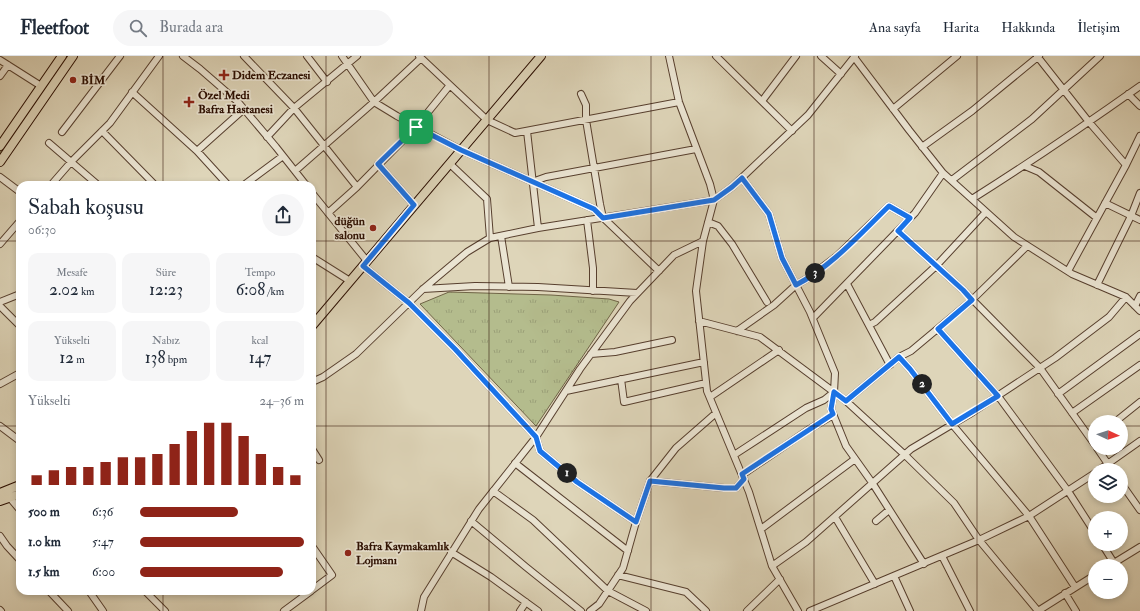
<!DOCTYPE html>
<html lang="tr">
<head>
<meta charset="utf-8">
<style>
	:root { --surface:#fff; --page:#f6f6f7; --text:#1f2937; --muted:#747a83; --line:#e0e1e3; --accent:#8f2418 }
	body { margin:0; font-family:"IM FELL Double Pica",serif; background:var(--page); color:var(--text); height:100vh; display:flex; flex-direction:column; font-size:15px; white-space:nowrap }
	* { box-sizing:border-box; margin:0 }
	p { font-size:13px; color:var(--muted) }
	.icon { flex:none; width:22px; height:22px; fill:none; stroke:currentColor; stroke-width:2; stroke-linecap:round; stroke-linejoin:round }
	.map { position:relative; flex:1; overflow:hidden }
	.panel { position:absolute; left:16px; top:125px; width:300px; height:414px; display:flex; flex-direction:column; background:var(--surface); border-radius:12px; box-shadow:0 2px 6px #0003 }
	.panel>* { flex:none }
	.needle { width:26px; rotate:93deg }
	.controls { position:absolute; left:1088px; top:359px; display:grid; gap:8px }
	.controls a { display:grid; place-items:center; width:40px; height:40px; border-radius:50%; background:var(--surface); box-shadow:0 2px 6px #0003; font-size:20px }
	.pin { position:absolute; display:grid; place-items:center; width:34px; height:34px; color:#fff; margin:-17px; border-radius:8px; box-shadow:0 2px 6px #0006 }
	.km { position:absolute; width:20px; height:20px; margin:-10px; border-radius:50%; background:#222; color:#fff; font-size:11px; line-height:20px; text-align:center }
	.round { display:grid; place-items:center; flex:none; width:42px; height:42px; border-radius:21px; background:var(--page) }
	.head { display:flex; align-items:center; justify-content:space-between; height:68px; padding:0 12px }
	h1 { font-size:22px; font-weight:600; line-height:30px }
	.figures { display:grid; grid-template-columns:repeat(3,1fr); gap:6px; height:68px; padding:4px 12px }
	.figures div { display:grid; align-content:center; border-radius:10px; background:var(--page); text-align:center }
	.figures b { font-size:17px; font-weight:600 }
	.figures small { font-size:11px; font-weight:400 }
	.figures p { font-size:11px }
	.chart { height:112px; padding:8px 12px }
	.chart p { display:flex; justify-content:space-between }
	.chart svg { width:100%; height:72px; margin-top:4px; stroke:var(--accent); stroke-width:6 }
	ul { padding:0 12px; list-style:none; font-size:13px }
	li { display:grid; grid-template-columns:64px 48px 1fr; align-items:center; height:30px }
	li i { height:10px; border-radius:5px; background:var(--accent) }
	header { display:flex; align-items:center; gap:24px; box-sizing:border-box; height:56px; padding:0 20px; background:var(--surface); border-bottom:1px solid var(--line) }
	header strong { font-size:19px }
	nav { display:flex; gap:22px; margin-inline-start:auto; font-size:14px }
	.search { width:280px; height:36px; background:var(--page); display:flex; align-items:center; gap:10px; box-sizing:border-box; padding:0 14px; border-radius:22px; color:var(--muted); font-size:15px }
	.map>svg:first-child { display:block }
	.grass { fill:#b4bc8d; stroke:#6f6446 }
	.park { fill:url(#park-tufts); stroke:#6f6446 }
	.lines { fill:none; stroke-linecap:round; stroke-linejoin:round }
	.minor-casing { stroke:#573f2e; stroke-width:8 }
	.major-casing { stroke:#2a0d00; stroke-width:10 }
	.minor { stroke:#eae4d2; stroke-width:6 }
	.major { stroke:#ded5b9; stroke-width:8 }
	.route-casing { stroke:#fff; stroke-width:8 }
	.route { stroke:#1a73e8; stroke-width:5 }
	.grid { fill:none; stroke:#2a0d00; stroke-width:1; stroke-opacity:0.55 }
	.poi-dot { fill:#8f2418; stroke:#eae4d2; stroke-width:1.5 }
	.labels { text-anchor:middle; stroke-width:3.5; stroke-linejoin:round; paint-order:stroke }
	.poi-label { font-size:12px; font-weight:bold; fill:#2a0d00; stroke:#eae4d2; text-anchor:start }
</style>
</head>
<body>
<header>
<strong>Fleetfoot</strong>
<div class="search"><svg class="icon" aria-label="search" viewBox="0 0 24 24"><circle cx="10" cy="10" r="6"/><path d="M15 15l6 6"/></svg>Burada ara</div>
<nav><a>Ana sayfa</a><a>Harita</a><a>Hakkında</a><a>İletişim</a></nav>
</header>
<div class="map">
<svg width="1140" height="555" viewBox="0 0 1140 555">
	<defs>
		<pattern id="park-tufts" width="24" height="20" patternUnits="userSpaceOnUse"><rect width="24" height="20" fill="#b4bc8d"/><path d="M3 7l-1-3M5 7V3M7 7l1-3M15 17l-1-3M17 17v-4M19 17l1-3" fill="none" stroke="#9ba078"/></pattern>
	</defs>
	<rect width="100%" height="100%" fill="#ded5b9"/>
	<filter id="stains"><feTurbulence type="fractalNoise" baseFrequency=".005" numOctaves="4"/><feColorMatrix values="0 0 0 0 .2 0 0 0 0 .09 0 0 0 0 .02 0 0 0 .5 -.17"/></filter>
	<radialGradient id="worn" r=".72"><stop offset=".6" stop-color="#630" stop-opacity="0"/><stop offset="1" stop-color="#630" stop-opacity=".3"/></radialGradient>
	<!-- grass -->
	<path class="grass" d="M67 0H68L0 100V96Z"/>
	<!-- park -->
	<path class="park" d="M449 236 551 239 609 243 619 246 536 370 420 248Z"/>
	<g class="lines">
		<!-- minor casing -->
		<g class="minor-casing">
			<path id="minor" d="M183 0 200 13 238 46 276 91 306 129
				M244 0 294 52 357 131
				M307 0 327 26
				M342 0 374 46 397 60 461 94 594 153 659 215
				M419 0 487 64 515 77 679 46
				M669 0 679 46 710 128 714 144 703 185 696 235 707 335 749 436 772 510 798 555
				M716 0 792 75
				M821 0 841 18
				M1037 0 1089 66 1126 109
				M854 1 909 74 943 117 1014 181 1072 218 1126 241 1140 255
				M0 4 41 30
				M0 20 8 9
				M132 36 197 95 228 129
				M581 38 586 49V64L600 148 603 162
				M1128 38 1140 50
				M762 45 796 0
				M893 53 957 0
				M102 75 155 129
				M527 75 538 172
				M62 76 120 0
				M267 81 294 52 357 0
				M49 87 98 129
				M922 91 972 55 1039 0
				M197 95 244 53
				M378 108 414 149
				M450 108 487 143 490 182
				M1025 110 1039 116 1097 162
				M295 115 374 46 421 2
				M0 121 20 136
				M742 122 769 158 782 202 810 256 835 317 834 336 831 353 846 390 873 428 924 508
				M952 124 1032 63 1100 0
				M532 126 546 121 696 93
				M51 129 71 106 110 67 159 0
				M244 129 283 100
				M312 137 367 205
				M972 143C1029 107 1085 69 1140 30
				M1105 147 1140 164
				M328 157 357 131 416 71 450 29
				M587 164 593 212V235
				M708 166 718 170 732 188 767 246
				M898 175 963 234 1040 312 1095 389
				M501 180 509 231
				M0 188 20 165
				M312 201 350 225
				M363 210 409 247 455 293 536 381 540 395 577 426 636 466
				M1068 215 1126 109 1140 80
				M847 228 890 309
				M1097 229 1131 160 1140 137
				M423 233 475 230 538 231 637 237
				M0 246 20 238
				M0 250 20 270
				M1135 250 1140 240
				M813 262 915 157 943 117
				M699 265 760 281 846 345 905 399 954 447 979 484 1038 555
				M869 269 875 266 936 210 986 156
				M938 273 998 340 1068 435 1095 477
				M737 275 774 249 796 229 808 222 837 200 889 150 910 162
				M591 298 615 296 672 284
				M899 301 911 295 972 244 1027 190
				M621 323 624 346 706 327
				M312 326 323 321 356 298 423 233 467 196 490 182 538 172 714 144 732 131 808 59 855 0
				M0 328 20 317
				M566 335 704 306
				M1058 338 1140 278
				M710 341 779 294
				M846 345 899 301 910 313 952 368 1029 460 1075 531
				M1072 357 1140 309
				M1115 366 1140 346
				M0 370 20 385
				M1097 392 1112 414
				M312 393 319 404
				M734 399 806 352 824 344 834 336
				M515 407 628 495
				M1099 414 1140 385
				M742 419 808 374 833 359
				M650 425 724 432H736L744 423
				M1121 427 1140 454
				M493 435 533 464 608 535 646 555
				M10 442 20 454
				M835 461 875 528
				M471 465 526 511 581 555
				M876 465 889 454
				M761 473 855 403
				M0 480 7 490 20 504
				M1102 488 1114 507
				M312 490 332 519 312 534
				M451 496 491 521 538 555
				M942 500 970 555
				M772 510 806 486 911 393 973 356 1055 302 1109 261 1126 241
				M1109 510 1140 491
				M618 519 686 536 706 555
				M894 520 910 555
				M49 535 68 555
				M89 535 103 555
				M145 535 165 555
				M1065 537 1076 555
				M0 554 1 555
				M284 555 311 535
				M421 555 424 541 479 453 536 381 580 313 630 245 674 199 703 185
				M520 555 526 546
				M590 555 599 548 623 512 636 466 650 425 676 392 716 357
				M747 555 780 523
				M810 555 979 484 1029 460 1095 417
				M1038 555 1095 519"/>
		</g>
		<!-- major casing -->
		<g class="major-casing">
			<path id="major" d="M0 90 62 0
				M0 106 73 0
				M312 270 541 0
				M0 437 20 429
				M0 445 20 438"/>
		</g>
		<!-- minor -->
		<use href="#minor" class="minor"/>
		<!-- major -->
		<use href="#major" class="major"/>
	</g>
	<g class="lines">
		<!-- route casing -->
		<g class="route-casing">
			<path id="route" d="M416 71 461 94 594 153 603 162 714 144 732 131 742 122 769 158 782 202 796 229C832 210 860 178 889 150L910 162 898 175 963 234 972 244 938 273 998 340 952 368 910 313 899 301 846 345 834 336 831 353 833 358 742 418 744 423 736 432H724L650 425 636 466 577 426 540 395 536 381 455 293 409 247 363 210 414 149 378 108Z"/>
		</g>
		<!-- route -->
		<use href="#route" class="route"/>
	</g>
	<!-- grid -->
	<path class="grid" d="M163 0V129M326 0V555M489 0V555M651 0V555M814 0V555M977 0V555M0 185H20M312 185H1140M0 370H20M312 370H1095M1121 370H1140M163 535V555"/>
	<!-- markers -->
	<g class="poi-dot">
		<path d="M222 13h4v4h4v4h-4v4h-4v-4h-4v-4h4z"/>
		<circle cx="73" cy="24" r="4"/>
		<path d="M187 40h4v4h4v4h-4v4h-4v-4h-4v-4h4z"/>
		<circle cx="373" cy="172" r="4"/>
		<circle cx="348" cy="497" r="4"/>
	</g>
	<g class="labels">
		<!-- poi labels -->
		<g class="poi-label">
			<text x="232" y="23">Didem Eczanesi</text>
			<text x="81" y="28">BİM</text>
			<text x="198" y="43">Özel Medi<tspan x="198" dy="14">Bafra Hastanesi</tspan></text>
			<text x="365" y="169" text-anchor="end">düğün<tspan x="365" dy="14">salonu</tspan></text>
			<text x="356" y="494">Bafra Kaymakamlık<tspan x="356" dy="14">Lojmanı</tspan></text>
		</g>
	</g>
	<rect width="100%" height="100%" filter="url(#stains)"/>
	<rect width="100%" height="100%" fill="url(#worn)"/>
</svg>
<div class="controls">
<a><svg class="needle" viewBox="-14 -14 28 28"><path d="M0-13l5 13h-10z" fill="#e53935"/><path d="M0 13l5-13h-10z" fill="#747a83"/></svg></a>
<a><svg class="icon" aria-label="layers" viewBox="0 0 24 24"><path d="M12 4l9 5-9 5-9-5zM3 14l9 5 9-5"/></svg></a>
<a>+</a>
<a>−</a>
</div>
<div class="pin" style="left:416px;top:71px;background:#1e9e55"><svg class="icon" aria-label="arrive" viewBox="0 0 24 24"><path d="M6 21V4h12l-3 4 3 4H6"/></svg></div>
<b class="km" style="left:567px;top:417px">1</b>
<b class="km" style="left:922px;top:328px">2</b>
<b class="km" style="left:815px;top:217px">3</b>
<section class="panel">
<div class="head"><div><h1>Sabah koşusu</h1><p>06:30</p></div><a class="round"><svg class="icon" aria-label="share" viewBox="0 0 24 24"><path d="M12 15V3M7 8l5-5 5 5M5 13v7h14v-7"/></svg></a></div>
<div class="figures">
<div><p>Mesafe</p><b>2.02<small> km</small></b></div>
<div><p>Süre</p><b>12:23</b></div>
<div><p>Tempo</p><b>6:08<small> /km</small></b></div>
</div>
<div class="figures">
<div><p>Yükselti</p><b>12<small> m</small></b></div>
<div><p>Nabız</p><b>138<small> bpm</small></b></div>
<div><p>kcal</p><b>147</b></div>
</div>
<div class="chart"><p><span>Yükselti</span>24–36 m</p>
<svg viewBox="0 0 160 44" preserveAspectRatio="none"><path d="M5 44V38M15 44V35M25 44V33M35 44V33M45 44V30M55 44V27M65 44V27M75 44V25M85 44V19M95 44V11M105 44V6M115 44V6M125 44V14M135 44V25M145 44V33M155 44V38"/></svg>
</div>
<ul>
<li><b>500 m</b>6:36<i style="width:60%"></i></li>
<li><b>1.0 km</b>5:47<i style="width:100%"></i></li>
<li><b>1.5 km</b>6:00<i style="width:87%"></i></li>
</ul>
</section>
</div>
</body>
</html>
